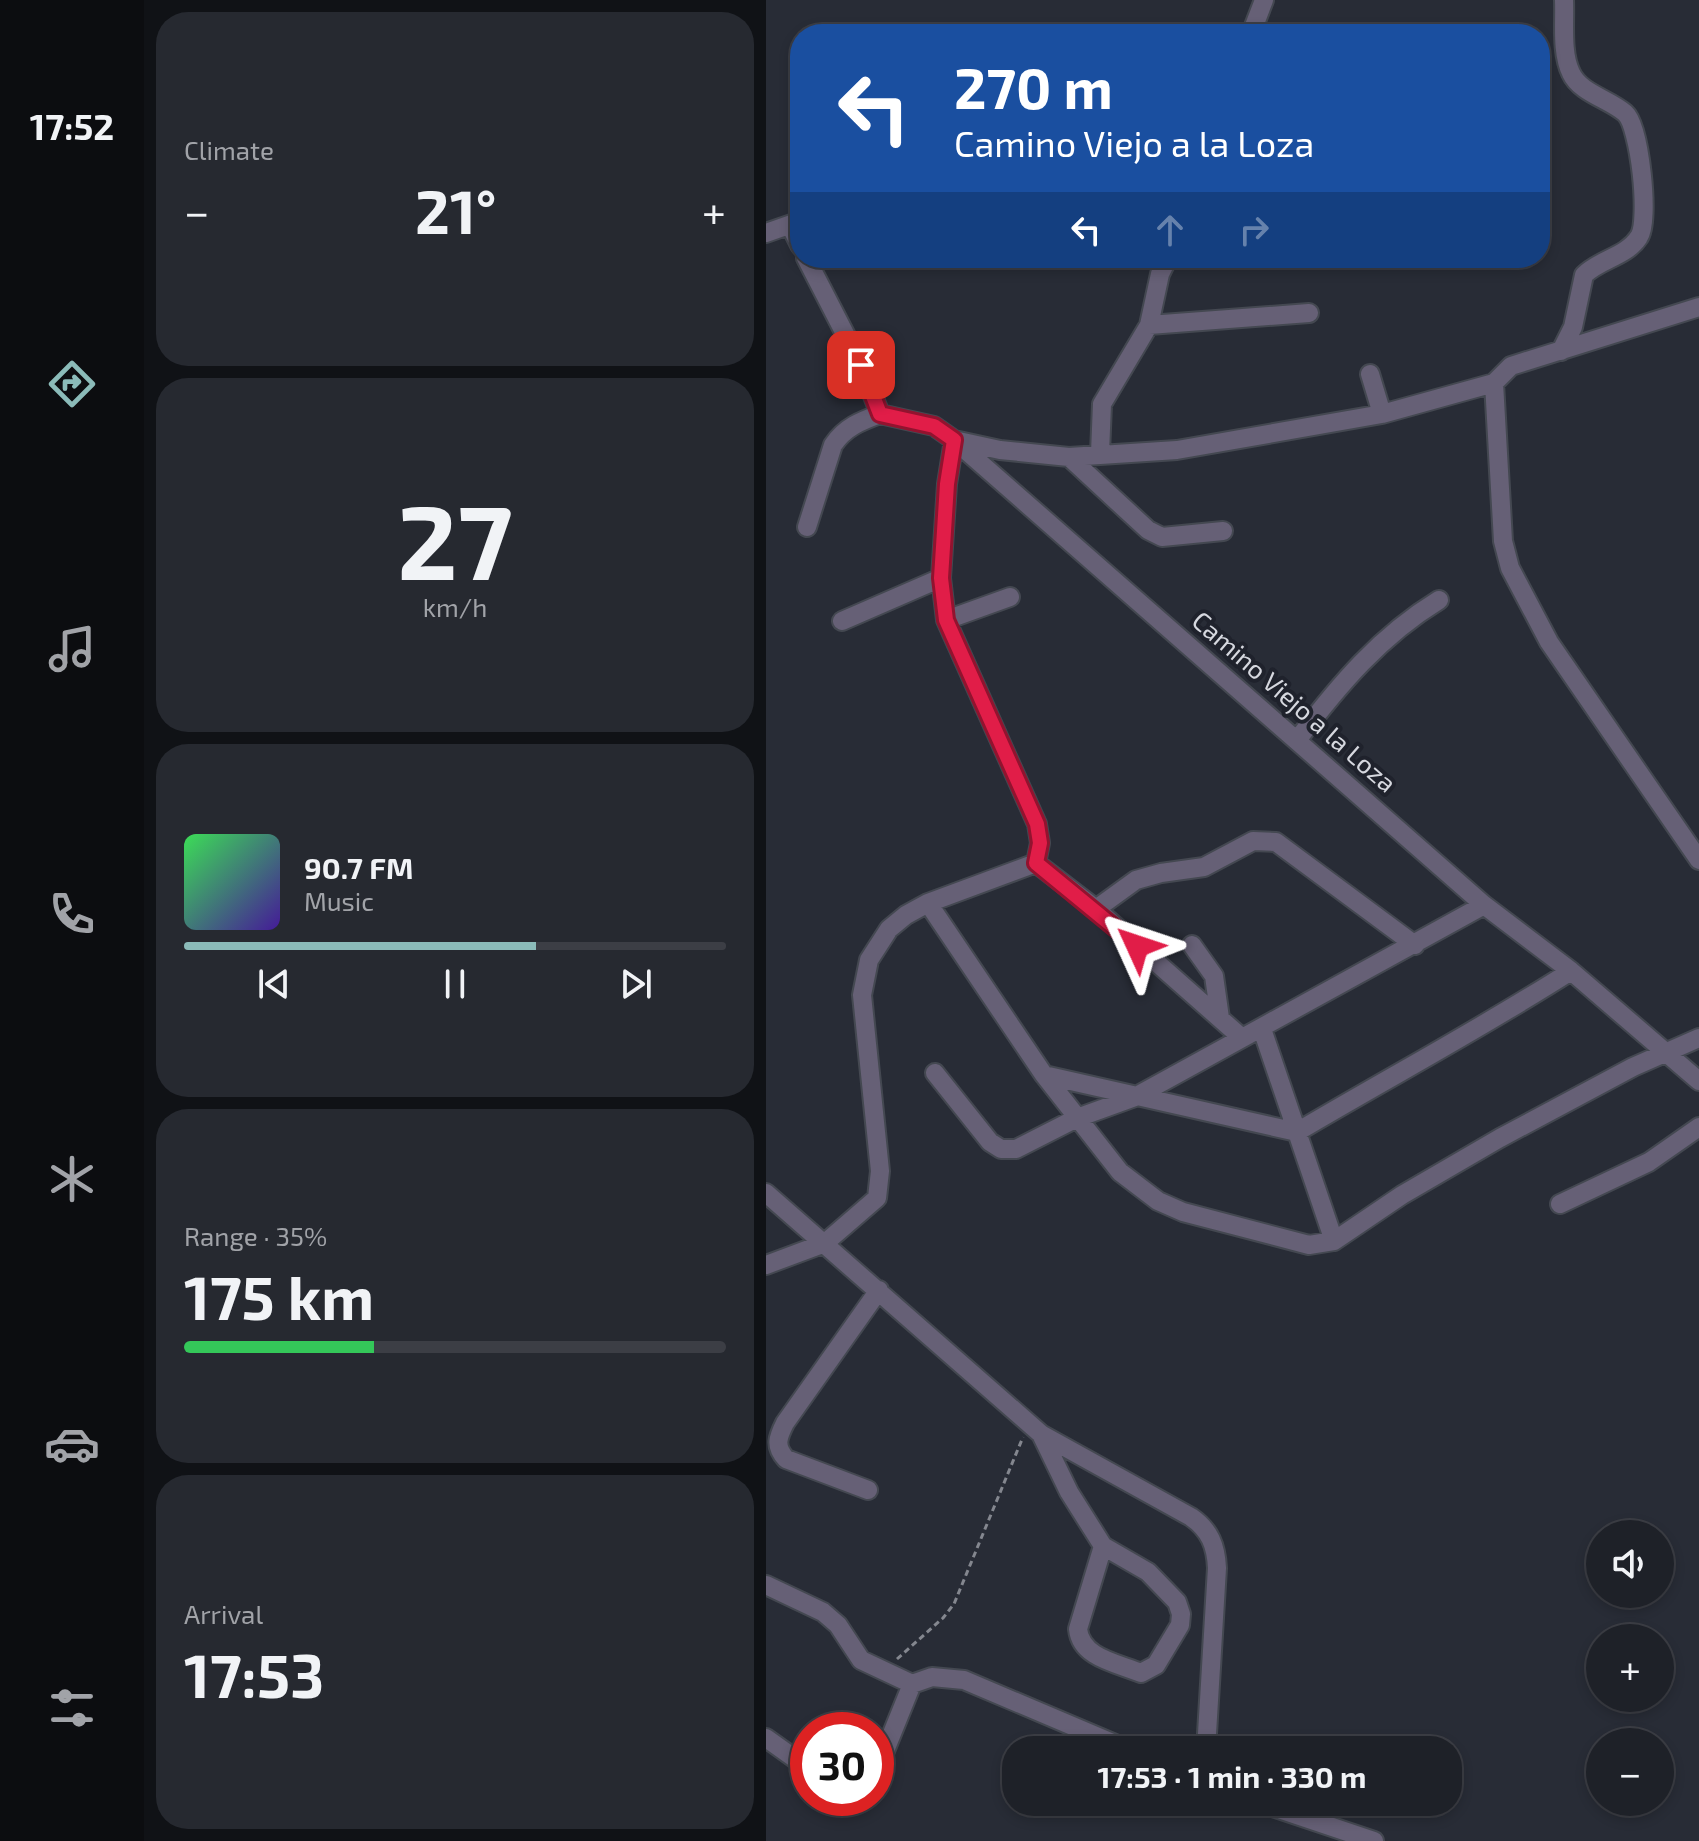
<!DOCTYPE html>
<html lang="en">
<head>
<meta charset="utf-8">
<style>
  :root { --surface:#1e2128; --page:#262930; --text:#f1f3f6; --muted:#a1a3a8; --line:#3c3e45; --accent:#8bbbb9 }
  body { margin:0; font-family:"Exo 2",sans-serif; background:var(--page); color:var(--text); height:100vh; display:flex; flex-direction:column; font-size:30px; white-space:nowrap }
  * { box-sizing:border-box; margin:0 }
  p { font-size:26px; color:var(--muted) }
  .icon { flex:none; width:44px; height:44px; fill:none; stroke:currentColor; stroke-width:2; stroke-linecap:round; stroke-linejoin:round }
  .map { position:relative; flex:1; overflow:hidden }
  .panel { display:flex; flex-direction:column; gap:12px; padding:12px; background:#101216; width:622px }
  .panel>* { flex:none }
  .hud { position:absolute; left:24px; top:24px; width:760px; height:244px; border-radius:32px; box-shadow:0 4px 12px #0003,0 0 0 2px var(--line); background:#1a4fa0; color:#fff; overflow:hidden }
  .buttons { position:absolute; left:820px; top:1520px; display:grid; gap:16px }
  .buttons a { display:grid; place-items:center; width:88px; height:88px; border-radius:50%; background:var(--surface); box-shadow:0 4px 12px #0003,0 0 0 2px var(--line); font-size:40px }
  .speed { position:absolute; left:24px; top:1712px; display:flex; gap:16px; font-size:40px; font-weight:700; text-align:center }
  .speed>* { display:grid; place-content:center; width:104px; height:104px; border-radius:50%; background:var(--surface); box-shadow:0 4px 12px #0003,0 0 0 2px var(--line); line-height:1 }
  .speed .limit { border:12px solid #d22; background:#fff; color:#111 }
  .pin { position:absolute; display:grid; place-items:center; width:68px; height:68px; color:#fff; margin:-34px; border-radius:16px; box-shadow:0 4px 12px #0006 }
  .me { position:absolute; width:88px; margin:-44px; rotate:312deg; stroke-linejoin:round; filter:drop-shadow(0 0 6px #0008) }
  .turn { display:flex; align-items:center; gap:28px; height:168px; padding:0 32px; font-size:36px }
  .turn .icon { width:104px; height:104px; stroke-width:2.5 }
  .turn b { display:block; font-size:56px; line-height:68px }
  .lanes { display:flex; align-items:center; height:76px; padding:0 32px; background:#0003; justify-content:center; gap:40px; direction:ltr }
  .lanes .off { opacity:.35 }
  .big { font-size:60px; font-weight:700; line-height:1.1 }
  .panel .card { flex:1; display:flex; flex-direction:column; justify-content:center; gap:12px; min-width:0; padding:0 28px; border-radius:32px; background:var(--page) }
  .panel .dial { align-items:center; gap:0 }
  .dial b { font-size:104px; line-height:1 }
  .song { display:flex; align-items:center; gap:24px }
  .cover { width:96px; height:96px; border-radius:12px; background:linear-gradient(135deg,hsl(130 70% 55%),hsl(260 70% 35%)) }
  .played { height:8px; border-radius:4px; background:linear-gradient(90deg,var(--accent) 65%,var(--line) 65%) }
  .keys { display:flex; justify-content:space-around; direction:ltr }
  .heat { display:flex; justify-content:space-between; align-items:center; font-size:44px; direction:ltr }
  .charge { height:12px; border-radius:6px; background:linear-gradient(90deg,#34c759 35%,var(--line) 0) }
  .trip { position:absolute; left:236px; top:1736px; width:460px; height:80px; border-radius:32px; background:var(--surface); box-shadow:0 4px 12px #0003,0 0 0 2px var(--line); font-weight:700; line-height:80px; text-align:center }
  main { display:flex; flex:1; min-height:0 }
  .menu { display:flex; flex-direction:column; width:144px; justify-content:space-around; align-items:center; background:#0c0d10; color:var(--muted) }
  .menu .icon { width:56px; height:56px }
  .menu .selected { color:var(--accent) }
  .menu b { font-size:36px; color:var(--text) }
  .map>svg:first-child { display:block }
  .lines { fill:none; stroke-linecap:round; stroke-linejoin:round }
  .minor-casing { stroke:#444851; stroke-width:22 }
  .path { stroke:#84878f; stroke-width:3; stroke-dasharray:6 4; stroke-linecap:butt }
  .minor { stroke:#666076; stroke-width:18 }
  .route-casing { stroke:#92132f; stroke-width:20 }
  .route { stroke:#e11d48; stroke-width:14 }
  .labels { text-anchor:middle; stroke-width:8; stroke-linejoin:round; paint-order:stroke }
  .street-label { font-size:26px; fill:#d6d8df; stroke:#1f222c }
</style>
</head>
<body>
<main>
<nav class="menu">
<b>17:52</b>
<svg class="icon selected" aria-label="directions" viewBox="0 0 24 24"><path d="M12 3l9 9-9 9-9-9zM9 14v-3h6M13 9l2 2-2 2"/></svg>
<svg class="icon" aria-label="music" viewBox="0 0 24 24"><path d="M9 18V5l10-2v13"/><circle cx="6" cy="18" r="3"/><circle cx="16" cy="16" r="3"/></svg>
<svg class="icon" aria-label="phone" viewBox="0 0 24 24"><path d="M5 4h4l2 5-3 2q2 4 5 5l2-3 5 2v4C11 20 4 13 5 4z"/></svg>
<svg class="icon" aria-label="climate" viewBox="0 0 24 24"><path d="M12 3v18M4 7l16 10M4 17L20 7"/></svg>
<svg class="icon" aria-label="car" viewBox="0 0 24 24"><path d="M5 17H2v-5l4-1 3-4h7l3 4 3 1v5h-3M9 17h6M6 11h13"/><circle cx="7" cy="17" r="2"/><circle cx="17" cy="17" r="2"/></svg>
<svg class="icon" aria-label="filters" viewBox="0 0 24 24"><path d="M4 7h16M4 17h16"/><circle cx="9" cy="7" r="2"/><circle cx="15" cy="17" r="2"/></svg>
</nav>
<section class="panel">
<div class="card"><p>Climate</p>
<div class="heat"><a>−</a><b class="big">21°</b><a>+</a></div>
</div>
<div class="card dial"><b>27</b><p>km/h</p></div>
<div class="card">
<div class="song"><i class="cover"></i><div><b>90.7 FM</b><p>Music</p></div></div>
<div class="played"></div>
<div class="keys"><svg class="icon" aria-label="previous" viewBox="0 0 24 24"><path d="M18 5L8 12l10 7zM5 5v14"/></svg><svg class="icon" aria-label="pause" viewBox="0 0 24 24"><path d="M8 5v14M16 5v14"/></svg><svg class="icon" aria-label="next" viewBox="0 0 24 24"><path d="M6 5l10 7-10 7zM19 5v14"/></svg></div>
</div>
<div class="card"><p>Range · 35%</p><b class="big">175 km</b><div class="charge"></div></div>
<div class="card"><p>Arrival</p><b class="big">17:53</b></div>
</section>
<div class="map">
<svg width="933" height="1841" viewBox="0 0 933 1841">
  <rect width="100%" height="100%" fill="#282c36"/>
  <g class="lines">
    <defs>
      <path id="minor" d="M485,34L498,0
        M24,225L34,245
        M0,233L34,221
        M40,258L95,365L114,414
        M383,325L543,313
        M795,351L807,327L818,275C834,259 860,257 873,237C884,221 874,126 859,113C843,99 814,93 805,73C795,53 799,22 798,0
        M604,374L616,414
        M728,383L737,541L744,568L783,642L933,860
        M114,414L168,426L188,440L718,905L805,971L933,1081
        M334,453L336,404L383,325L394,274L402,258
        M303,457L382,530L396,537L457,531
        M41,527L67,445C79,427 95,421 114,414
        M180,620L244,597
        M76,621L175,578
        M532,739C573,685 614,636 673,600
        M162,903L278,1075L354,1172L392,1201L417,1212L543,1245L568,1241L636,1195L734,1138L867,1067L933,1038
        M330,909L370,880L395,873L438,867L487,841L510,842L649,945
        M426,945L448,976L454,1018
        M496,1029L568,1241
        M476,1038L330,909L270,863L274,843L271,824L180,620L175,578L181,484L188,440L234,450L303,457L411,450L616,414L728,383L745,366L933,307
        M169,1073L224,1142L235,1149H250L311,1118L369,1097L718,905
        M278,1075L531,1132C622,1078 716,1028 805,971
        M0,1193L275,1434L425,1517C444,1530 450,1546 451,1568L440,1750
        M794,1204L883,1162L933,1127
        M0,1265L59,1243L111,1198L114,1171L96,995L103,960L123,929L140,915L162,903L270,863
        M275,1434L303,1492L337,1546L382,1572L411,1602L415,1614L414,1625L390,1665L375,1673C351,1663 315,1658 312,1629L337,1546
        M102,1490L20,1459C8,1446 12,1437 19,1423L113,1290
        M0,1585L57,1612L72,1625L95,1660L146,1684
        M0,1738L42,1768
        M110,1773L146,1684L166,1677L198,1680L363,1750
        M492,1802L608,1841"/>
    </defs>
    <use href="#minor" class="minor-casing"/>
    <path class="path" d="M131,1659L177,1618L188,1604L257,1437"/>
    <use href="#minor" class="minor"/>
  </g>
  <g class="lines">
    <defs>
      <path id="route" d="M95,365L114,414L168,426L188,440L181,484L175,578L180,620L271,824L274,843L270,863L371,946"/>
    </defs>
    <use href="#route" class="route-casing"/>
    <use href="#route" class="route"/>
  </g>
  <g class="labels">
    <g class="street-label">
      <text transform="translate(528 702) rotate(41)" y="9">Camino Viejo a la Loza</text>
    </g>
  </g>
</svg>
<div class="buttons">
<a><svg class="icon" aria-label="sound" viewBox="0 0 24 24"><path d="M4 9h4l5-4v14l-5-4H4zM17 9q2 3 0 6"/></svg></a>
<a>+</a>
<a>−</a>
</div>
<div class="speed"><div class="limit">30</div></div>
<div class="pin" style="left:95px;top:365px;background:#d93025"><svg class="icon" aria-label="arrive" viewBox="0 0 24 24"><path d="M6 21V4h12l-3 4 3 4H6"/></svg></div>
<svg class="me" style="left:371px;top:946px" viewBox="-20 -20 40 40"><path d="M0-17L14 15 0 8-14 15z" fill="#e11d48" stroke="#fff" stroke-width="4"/></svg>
<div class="trip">17:53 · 1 min · 330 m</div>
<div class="hud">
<div class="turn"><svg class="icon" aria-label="left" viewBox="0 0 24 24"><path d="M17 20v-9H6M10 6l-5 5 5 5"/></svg><div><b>270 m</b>Camino Viejo a la Loza</div></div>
<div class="lanes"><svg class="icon" aria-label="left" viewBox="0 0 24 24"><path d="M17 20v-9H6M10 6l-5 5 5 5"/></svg><svg class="icon off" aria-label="ahead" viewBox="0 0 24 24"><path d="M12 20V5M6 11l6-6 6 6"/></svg><svg class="icon off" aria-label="right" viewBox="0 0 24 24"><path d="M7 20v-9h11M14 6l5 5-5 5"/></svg></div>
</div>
</div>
</main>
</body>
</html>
